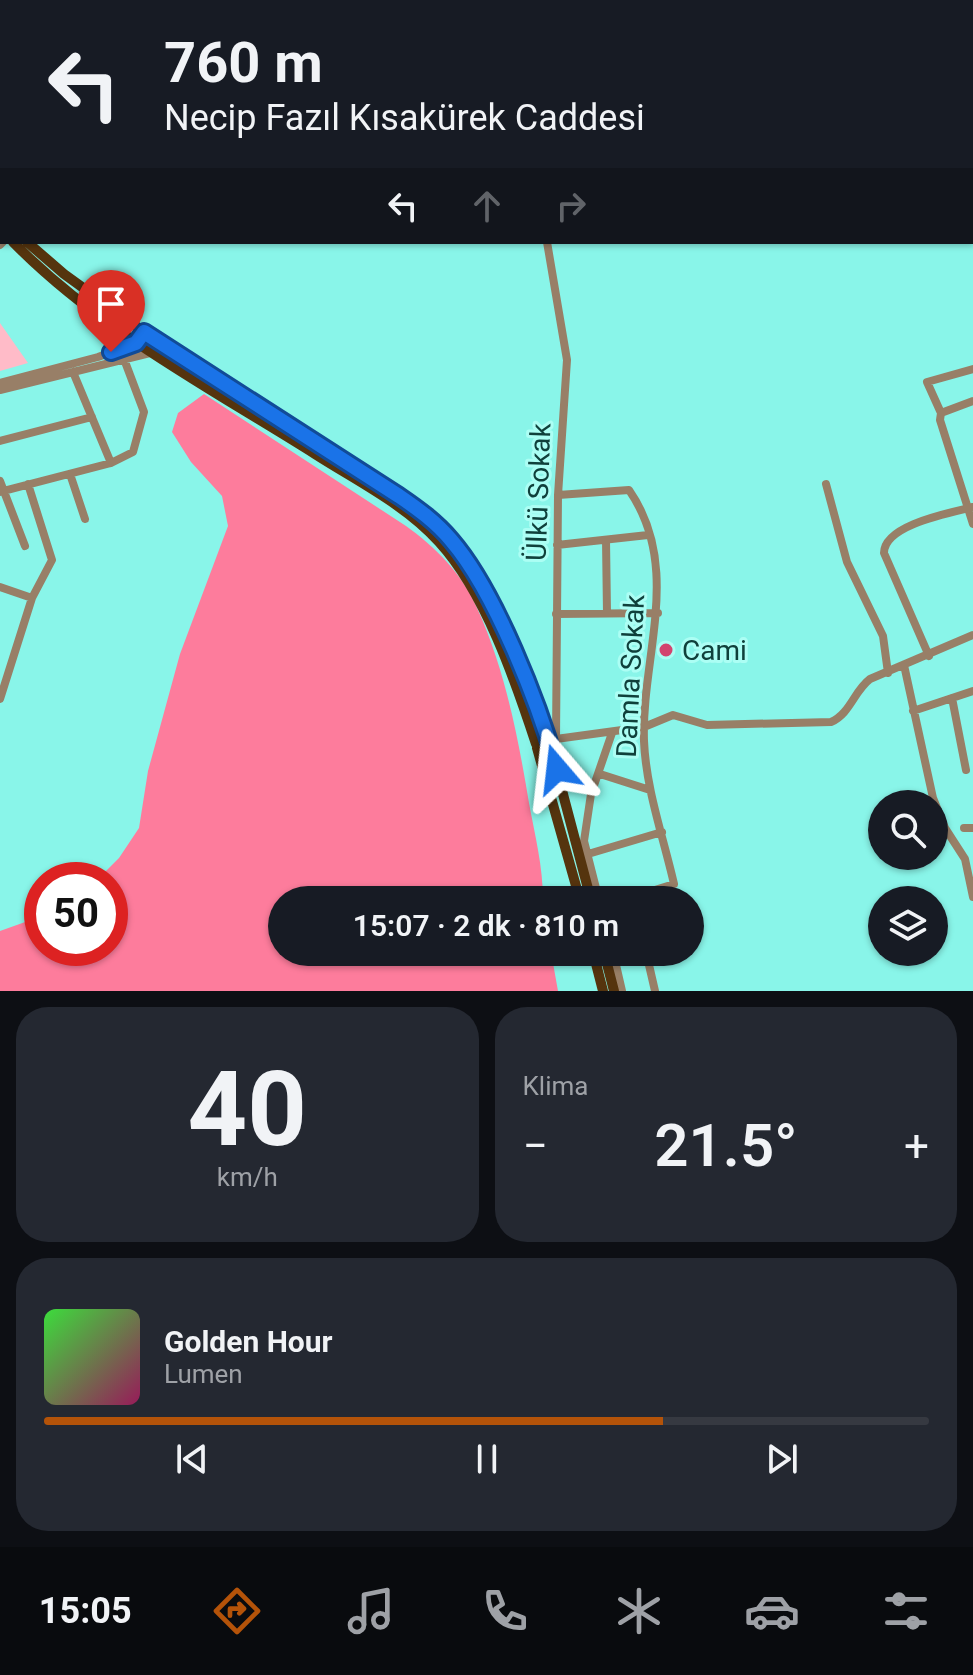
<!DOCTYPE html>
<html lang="tr">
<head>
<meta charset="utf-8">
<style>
  :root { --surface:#171b24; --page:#242831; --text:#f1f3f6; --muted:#9ea1a6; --line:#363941; --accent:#b45309 }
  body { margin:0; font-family:Roboto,sans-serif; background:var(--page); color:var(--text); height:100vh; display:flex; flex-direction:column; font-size:30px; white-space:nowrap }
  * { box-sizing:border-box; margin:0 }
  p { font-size:26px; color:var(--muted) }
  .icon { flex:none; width:44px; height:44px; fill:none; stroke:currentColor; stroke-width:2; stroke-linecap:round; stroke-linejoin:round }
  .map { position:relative; height:991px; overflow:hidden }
  .panel { display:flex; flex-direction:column; gap:16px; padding:16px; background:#0d0f14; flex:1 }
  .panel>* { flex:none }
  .hud { position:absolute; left:0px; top:0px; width:974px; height:244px; box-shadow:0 2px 6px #0004; background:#171b24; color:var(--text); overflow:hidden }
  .fabs { position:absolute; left:868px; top:790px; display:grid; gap:16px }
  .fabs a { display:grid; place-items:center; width:80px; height:80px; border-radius:50%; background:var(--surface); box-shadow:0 2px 6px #0004; font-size:40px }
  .speed { position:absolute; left:24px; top:862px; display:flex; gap:16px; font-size:40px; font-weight:700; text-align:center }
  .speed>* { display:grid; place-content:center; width:104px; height:104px; border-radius:50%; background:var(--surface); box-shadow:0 2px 6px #0004; line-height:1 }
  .speed .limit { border:12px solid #d22; background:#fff; color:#111 }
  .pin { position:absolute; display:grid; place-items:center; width:68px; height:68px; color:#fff; margin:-82px -34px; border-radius:50% 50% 50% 0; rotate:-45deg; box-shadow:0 0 8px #0007 }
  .pin .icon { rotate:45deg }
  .me { position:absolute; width:88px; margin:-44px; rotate:343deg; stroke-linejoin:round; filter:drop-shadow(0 0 6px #0008) }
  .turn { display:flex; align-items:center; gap:28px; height:168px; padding:0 32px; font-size:36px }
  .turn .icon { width:104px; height:104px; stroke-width:2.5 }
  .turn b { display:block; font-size:56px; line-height:68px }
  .lanes { display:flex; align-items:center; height:76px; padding:0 32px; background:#0003; justify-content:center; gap:40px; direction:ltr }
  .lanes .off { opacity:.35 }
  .big { font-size:60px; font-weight:600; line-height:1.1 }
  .panel .widget { flex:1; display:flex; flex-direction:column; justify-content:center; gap:12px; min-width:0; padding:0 28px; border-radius:32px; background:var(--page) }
  .panel .dial { align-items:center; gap:0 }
  .dial b { font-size:104px; line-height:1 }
  .song { display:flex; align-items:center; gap:24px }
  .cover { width:96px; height:96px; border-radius:12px; background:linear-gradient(135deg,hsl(120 70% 55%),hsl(330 70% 35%)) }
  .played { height:8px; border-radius:4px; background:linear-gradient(90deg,var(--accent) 70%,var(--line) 70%) }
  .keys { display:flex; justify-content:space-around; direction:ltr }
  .heat { display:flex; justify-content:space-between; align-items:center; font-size:44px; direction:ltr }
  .panel .tiles { flex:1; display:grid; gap:16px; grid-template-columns:1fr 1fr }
  .widget:last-child { grid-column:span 2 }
  .trip { position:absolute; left:268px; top:886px; width:436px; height:80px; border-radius:40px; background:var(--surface); box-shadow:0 2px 6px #0004; font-weight:600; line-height:80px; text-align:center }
  .tabs { display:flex; height:128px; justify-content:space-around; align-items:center; background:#090b0e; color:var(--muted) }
  .tabs .icon { width:56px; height:56px }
  .tabs .current { color:var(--accent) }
  .tabs b { font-size:36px; color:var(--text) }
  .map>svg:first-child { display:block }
  .green { fill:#ffbbc8 }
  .forest { fill:#fd7c9c }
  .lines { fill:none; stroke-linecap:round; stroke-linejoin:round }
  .minor { stroke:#987f67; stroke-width:8 }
  .major { stroke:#55340e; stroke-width:10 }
  .route-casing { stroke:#114b97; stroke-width:20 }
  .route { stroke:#1a73e8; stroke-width:14 }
  .poi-dot { fill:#d2446f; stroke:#acfef4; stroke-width:3 }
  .labels { text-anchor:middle; stroke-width:6; stroke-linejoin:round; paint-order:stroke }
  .street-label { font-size:28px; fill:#0f403b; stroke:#acfef4 }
  .poi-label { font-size:28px; fill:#0f403b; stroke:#acfef4; text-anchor:start }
</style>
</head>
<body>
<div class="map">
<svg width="973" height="991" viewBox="0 0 973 991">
  <rect width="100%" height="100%" fill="#89f5e9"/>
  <path class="green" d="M0,323L28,363L0,371Z"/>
  <path class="forest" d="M204,394L406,526C435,547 462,573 477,608C505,669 518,737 529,803C535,836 543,866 543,900H282V952H551L558,991H0V931L42,916V948H110V880H97L119,858L139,828L148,771L180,654L228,526L222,496L191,462L172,432L178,413Z"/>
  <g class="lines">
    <path class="minor" d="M547,242L567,360L558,495L556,739L550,741
      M0,245L3,242
      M973,369L927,382L941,413L940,420L973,524
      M73,372L111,463
      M0,383L98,357L136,343
      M0,390L150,353
      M941,413L973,401
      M0,441L92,417
      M70,474L85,519
      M0,481L25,546
      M826,484L847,562L883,636L888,673
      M0,492L111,463L133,452L144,412L124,359
      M558,495L629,490C683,568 641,657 644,741C646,789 663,836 674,884L623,900
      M606,540L607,613
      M557,545L648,535
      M0,587L32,598
      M556,614L658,613
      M929,656L884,553C884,525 949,513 973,507
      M904,665L933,798L945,828L965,859L973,897
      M952,698L966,770
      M0,699L32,598L52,560L28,484
      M913,711L973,691
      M556,739L644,727L673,715L707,725L831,722C850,714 854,691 870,679L973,635
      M600,774L650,790
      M964,828H973
      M588,854L662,832
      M599,900L584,841L591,794L612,733
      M613,952L622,991
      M646,952L655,991"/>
    <path class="major" d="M0,212L2,214
      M0,229L2,231
      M13,242C99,330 212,389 315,454C357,481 406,505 439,542C485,592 515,680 536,744
      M27,242L64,274L158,342L399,496L443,530L470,565L498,620L547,738
      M110,323L111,352
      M550,745L591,900
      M537,748L580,900
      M593,952L603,991
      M604,952L614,991"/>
  </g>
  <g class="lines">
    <defs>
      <path id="route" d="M111,352L136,343L144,332L399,496C418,509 436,522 451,540C495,591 539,704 557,769"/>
    </defs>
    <use href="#route" class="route-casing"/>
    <use href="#route" class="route"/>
  </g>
  <circle class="poi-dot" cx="666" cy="650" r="8"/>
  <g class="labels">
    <g class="street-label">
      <text transform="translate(538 492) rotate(-88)" y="10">Ülkü Sokak</text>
      <text transform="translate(630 676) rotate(-87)" y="10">Damla Sokak</text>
    </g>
    <g class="poi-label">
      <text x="682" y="660">Cami</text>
    </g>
  </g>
</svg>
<div class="fabs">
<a><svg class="icon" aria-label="search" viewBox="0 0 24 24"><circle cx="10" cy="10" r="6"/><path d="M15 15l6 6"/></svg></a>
<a><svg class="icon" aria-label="layers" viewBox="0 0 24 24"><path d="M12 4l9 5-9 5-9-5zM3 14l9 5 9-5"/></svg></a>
</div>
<div class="speed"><div class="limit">50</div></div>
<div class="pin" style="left:111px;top:352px;background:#d93025"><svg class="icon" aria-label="arrive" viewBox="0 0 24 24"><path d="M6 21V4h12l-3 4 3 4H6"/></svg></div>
<svg class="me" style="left:557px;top:769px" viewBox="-20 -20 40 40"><path d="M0-17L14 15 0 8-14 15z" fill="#1a73e8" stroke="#fff" stroke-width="4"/></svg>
<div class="trip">15:07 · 2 dk · 810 m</div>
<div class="hud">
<div class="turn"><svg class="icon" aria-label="left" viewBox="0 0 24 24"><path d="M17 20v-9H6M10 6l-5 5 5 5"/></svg><div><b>760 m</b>Necip Fazıl Kısakürek Caddesi</div></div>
<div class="lanes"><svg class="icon" aria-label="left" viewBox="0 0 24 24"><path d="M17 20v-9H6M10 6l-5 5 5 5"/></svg><svg class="icon off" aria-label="ahead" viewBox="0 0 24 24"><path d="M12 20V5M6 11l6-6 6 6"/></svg><svg class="icon off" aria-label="right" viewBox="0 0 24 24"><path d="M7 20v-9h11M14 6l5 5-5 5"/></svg></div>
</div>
</div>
<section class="panel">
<div class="tiles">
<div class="widget dial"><b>40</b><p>km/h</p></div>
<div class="widget"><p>Klima</p>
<div class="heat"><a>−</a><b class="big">21.5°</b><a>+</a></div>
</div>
<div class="widget">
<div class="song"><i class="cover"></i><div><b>Golden Hour</b><p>Lumen</p></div></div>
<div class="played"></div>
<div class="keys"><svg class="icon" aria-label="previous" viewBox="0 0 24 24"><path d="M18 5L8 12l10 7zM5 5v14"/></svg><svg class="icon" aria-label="pause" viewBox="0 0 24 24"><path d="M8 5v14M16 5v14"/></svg><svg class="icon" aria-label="next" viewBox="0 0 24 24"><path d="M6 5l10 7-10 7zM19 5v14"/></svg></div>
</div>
</div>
</section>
<nav class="tabs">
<b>15:05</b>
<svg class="icon current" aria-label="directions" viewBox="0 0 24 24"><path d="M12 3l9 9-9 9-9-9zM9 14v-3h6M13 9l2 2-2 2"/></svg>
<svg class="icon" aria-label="music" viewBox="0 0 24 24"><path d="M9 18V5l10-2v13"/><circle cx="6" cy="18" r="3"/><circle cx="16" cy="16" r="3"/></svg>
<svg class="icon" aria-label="phone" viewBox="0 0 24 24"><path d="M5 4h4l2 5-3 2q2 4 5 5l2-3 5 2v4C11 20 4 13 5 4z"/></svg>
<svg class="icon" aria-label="climate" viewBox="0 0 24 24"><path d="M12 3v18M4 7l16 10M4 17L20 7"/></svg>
<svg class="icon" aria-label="car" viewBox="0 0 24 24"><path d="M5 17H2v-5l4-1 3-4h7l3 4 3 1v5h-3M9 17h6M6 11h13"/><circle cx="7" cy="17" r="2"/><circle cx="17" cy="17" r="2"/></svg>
<svg class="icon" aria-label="filters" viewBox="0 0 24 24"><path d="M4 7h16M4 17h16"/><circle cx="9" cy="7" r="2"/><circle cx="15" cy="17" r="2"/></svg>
</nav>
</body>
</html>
